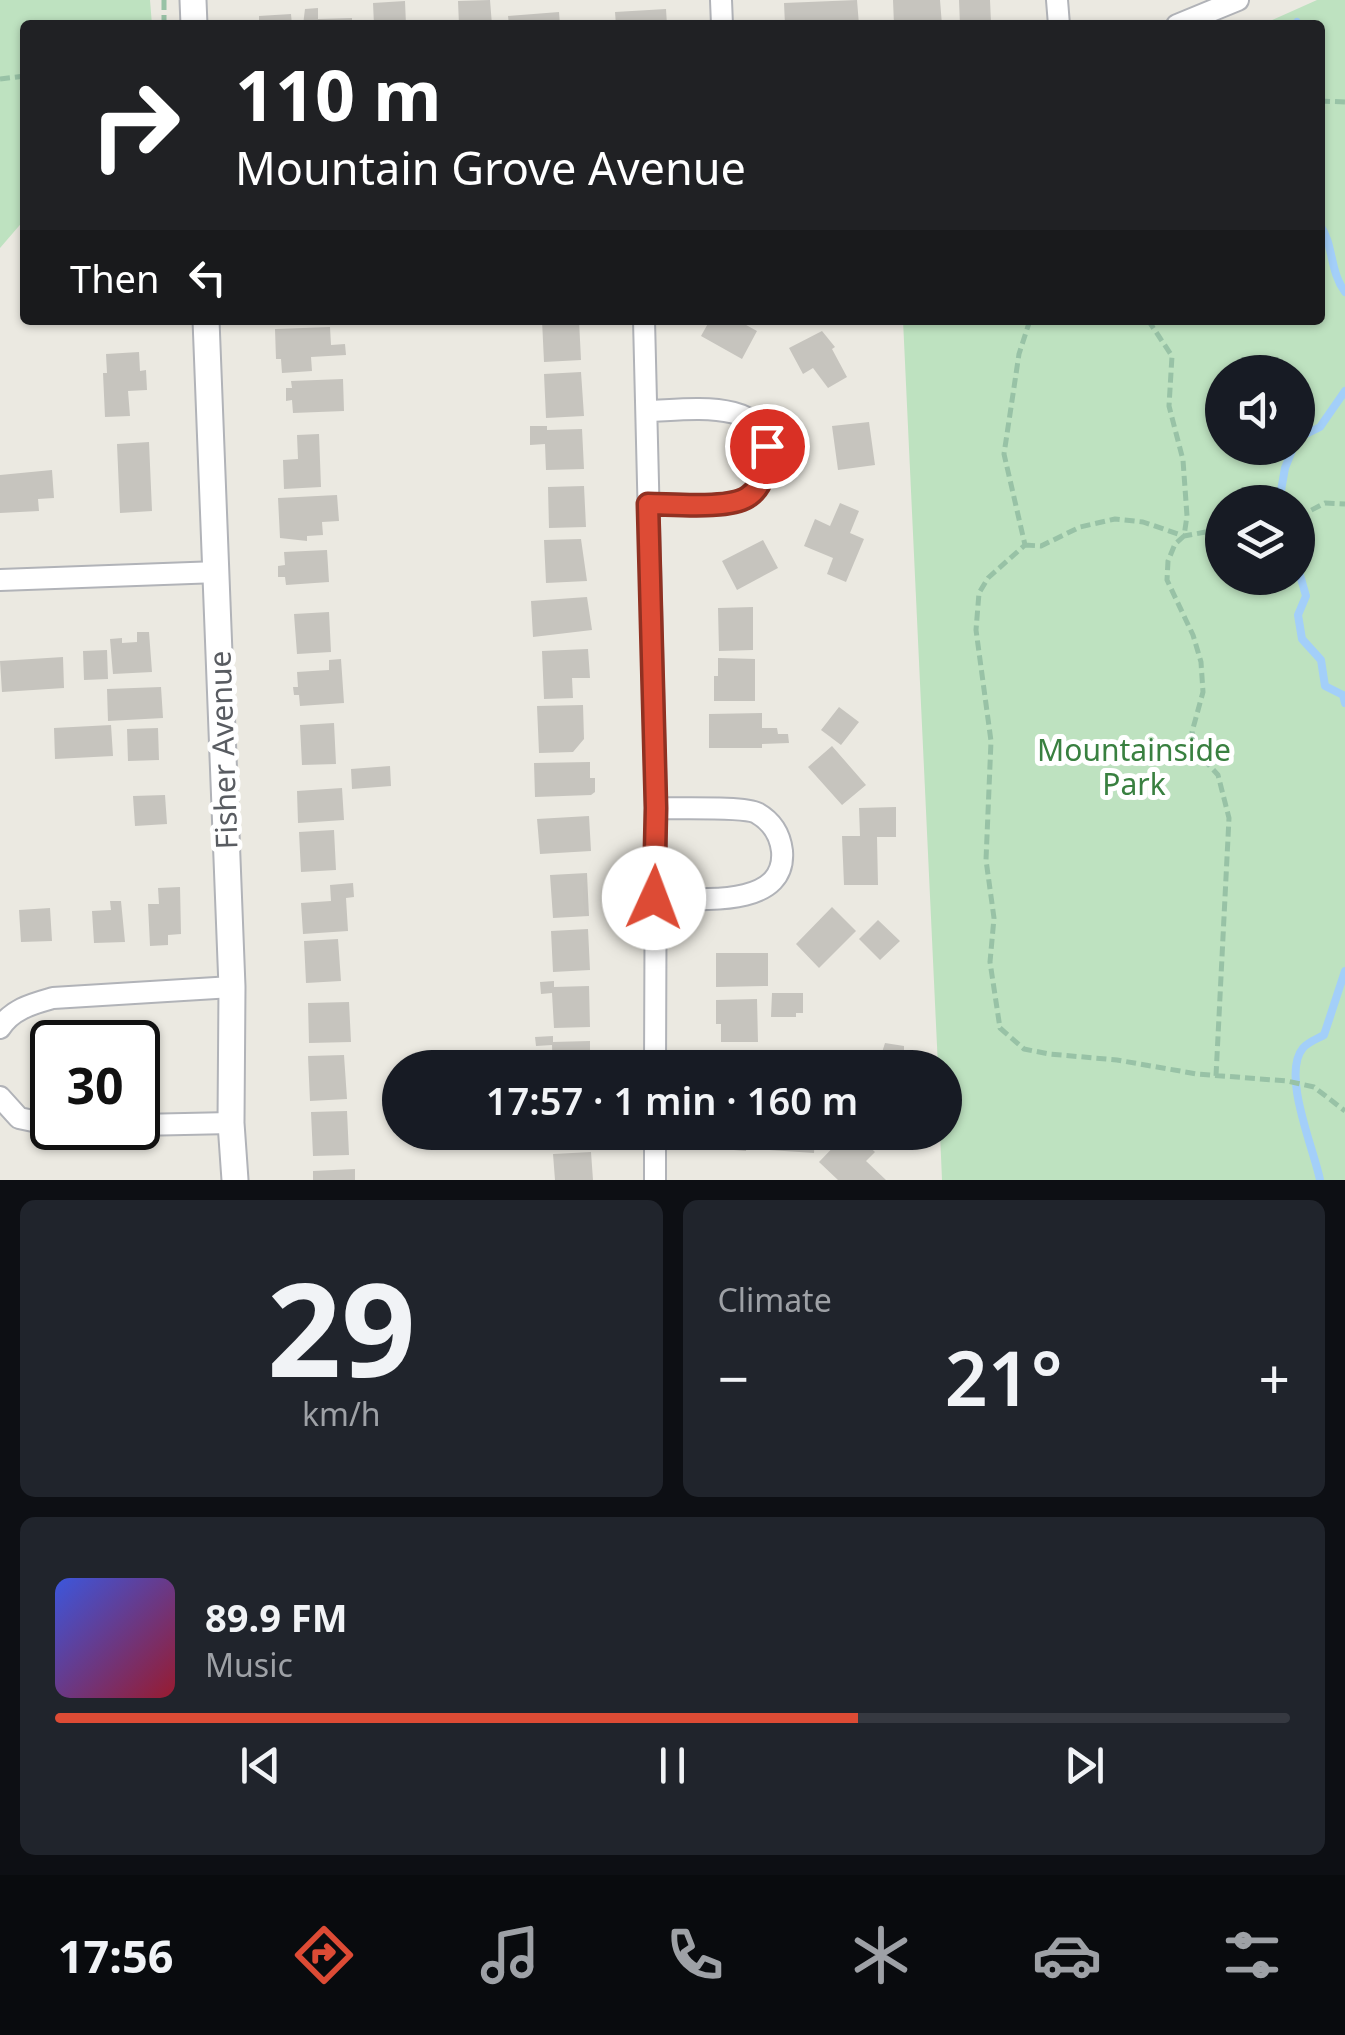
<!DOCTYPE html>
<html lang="en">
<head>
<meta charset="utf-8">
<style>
  :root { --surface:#171b24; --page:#20242c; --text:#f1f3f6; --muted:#9ea1a6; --line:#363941; --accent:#dd4b35 }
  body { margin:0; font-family:"Noto Sans",sans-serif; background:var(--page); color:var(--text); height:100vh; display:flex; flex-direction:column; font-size:38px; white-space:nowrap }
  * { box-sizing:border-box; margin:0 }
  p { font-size:32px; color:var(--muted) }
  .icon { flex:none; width:55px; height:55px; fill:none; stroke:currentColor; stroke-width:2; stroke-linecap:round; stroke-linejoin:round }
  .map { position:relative; height:1180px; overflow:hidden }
  .drawer { display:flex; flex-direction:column; gap:20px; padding:20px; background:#0d0f14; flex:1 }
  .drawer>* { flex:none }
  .hud { position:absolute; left:20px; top:20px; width:1305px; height:305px; border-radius:10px; box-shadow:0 2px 8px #0004; background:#202124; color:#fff; overflow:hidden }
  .controls { position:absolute; left:1205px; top:355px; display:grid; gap:20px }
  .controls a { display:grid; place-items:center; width:110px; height:110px; border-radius:50%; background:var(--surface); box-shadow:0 2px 8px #0004; font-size:50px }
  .speed { position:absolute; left:30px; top:1020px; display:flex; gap:20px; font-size:50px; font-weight:700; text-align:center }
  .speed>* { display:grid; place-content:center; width:130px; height:130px; border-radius:50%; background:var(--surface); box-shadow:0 2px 8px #0004; line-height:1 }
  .speed .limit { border:5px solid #111; border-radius:15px; background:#fff; color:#111 }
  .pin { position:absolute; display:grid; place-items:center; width:85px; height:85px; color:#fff; margin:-42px; border:5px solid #fff; border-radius:50%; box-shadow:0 2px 10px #0007 }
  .me { position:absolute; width:110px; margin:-55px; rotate:2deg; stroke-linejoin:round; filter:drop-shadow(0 0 8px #0008) }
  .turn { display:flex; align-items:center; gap:35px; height:210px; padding:0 50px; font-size:45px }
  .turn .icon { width:130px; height:130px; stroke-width:2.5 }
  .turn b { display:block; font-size:70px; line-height:85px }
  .then { display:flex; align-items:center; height:95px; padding:0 50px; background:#0003; gap:20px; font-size:38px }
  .big { font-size:75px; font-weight:600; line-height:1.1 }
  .drawer .tile { flex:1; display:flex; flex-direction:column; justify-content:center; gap:15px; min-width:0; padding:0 35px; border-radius:15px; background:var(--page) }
  .drawer .dial { align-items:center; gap:0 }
  .dial b { font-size:130px; line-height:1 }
  .song { display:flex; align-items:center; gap:30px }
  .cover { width:120px; height:120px; border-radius:15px; background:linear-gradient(135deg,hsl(230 70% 55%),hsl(350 70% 35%)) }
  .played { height:10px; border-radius:5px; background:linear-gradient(90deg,var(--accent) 65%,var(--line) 65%) }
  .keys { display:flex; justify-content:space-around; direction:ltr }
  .heat { display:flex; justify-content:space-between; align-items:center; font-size:55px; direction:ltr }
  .drawer .tiles { flex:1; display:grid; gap:20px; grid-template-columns:1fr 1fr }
  .tile:last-child { grid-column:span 2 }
  .trip { position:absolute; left:382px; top:1050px; width:580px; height:100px; border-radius:50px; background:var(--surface); box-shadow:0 2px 8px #0004; font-weight:600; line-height:100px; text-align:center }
  .dock { display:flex; height:160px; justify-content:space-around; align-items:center; background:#090b0e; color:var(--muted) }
  .dock .icon { width:70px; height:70px }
  .dock .on { color:var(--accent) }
  .dock b { font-size:45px; color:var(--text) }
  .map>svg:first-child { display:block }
  .green { fill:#bee2c0; fill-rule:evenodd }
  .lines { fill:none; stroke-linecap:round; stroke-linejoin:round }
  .stream { stroke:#a3cff9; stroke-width:8 }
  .building { fill:#c6c4be }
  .minor-casing { stroke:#b1b3b8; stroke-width:24 }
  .tertiary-casing { stroke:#b1b3b8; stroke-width:29 }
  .path { stroke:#98c2a6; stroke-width:5; stroke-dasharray:10 5; stroke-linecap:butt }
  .minor { stroke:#fff; stroke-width:20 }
  .tertiary { stroke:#fff; stroke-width:25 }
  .route-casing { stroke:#903122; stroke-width:25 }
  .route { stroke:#dd4b35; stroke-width:18 }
  .labels { text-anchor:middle; stroke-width:10; stroke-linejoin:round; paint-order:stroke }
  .street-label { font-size:30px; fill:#595c61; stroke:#fff }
  .park-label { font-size:30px; fill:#398040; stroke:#fff }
</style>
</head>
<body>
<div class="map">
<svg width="1345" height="1180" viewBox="0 0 1345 1180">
  <rect width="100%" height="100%" fill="#ebe9e1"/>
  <path class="green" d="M0,0H150L152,25H25V219L0,248Z
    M1317,0H1345V1180H942L940,1133L945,1132V1068L938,1067L903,320H1320V25H1261ZM1222,372H1298V448H1222ZM1222,502H1298V578H1222Z"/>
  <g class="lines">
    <path class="stream" d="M1294,25L1297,22
      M1320,225C1334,245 1329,270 1345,292
      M1298,438L1320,427L1345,391
      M1279,502L1285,468L1293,448
      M1298,568L1306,596L1298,615L1302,639L1321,660L1325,686L1343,695L1345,703
      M1320,1180C1314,1149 1281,1074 1303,1048C1308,1042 1317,1039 1324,1035L1345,971"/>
  </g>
  <path class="building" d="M490,0L492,25H459L458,1Z
    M857,0L859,25H785L784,3Z
    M893,0H940L942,25H894Z
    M959,0H990L991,23L960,25Z
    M405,1L406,25H374L373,3Z
    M318,8V19L352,18V25H303L305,9Z
    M666,9L667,25H616L615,12Z
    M559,12L560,25H509L508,16Z
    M291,14L292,25H259V16Z
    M542,320H579L581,360L544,362Z
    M710,320H737L757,331L742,359L701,336Z
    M330,327L331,345L345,344L346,355L311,357L312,371L282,373L281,359H276L275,329Z
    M822,331L835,347L832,349L847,377L828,388L813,368L803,374L789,348Z
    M139,352L140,371L146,370L147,390L128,391L130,416L105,417L103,373H107L106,354Z
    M581,372L584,416L546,418L544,374Z
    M343,379L344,411L293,413L292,400L286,401V388H292L291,381Z
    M869,422L875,465L838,470L832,426Z
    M530,426H547V430L582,429L584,469L546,470L545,444L530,445Z
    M319,434L321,487L284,489L283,460L298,459L297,435Z
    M149,442L152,511L120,513L117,444Z
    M52,470L54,498L38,499L39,511L0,513V475Z
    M584,486L586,527L549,528L548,487Z
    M337,495L339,521L322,522L323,535L307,536V541L280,538L278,498Z
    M840,503L859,511L850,533L864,539L846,582L827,574L833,558L804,546L815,519L830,526Z
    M581,539L587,581L546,583L544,540Z
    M763,540L778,568L737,590L722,561Z
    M327,550L329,582L286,585L285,577H278V566L285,565L284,552Z
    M587,597L592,630L533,637L531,601Z
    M753,607V650L719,651L718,608Z
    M329,612L331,652L297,654L294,614Z
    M137,632H149L152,672L113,674L110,639L122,638V643L137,642Z
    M588,649L590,678H572L573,698L544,699L542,651Z
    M107,650L108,679L84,680L83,651Z
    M63,657L64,688L2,692L0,661Z
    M718,658L755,659V701H714V676H718Z
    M341,659L344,703L300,706L299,695H294L293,687H298L297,672L329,670V660Z
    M161,687L163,718L108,721L107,689Z
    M583,705L584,739L573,752L539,753L537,706Z
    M839,707L859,722L841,745L821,730Z
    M762,713V728H777L778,734H788L789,743L762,744V748H709V714Z
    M334,723L336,764L302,765L300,725Z
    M111,725L113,756L55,759L54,728Z
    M158,728L159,760L128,761L127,729Z
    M832,746L866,785L842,805L808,767Z
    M590,762V778H595V792L591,795L535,797L534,763Z
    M390,766L391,786L352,789L351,769Z
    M342,788L344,820L298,823L297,791Z
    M165,795L167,824L135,826L133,796Z
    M896,807V837H877L878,885H844L842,836H860L859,808Z
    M589,816L591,851L540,854L537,819Z
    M334,830L336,870L301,872L299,832Z
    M587,873L589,916L553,918L550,875Z
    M353,883L354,897L346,898L348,931L303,934L301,903L331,901L330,885Z
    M180,887L181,934L168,935V945L150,946L148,904H159L158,888Z
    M110,901H121L125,942L94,943L92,911L111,910Z
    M832,907L856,931L819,968L796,944Z
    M50,908L52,941L21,942L19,910Z
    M878,920L900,941L880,960L859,939Z
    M588,929L590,970L553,972L551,931Z
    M338,939L341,981L306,983L304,941Z
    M716,953H768V986L716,987Z
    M554,981V987L589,986L590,1027L554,1028L552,993L541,994L540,982Z
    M772,993H803V1013H796V1017H771Z
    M757,999L758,1042H721V1024H716V1000Z
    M349,1002L351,1042L309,1043L308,1003Z
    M553,1036V1042L590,1041V1068H553L552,1045L536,1046L535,1037Z
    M885,1043L904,1046V1068H877Z
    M344,1055L347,1099L310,1101L308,1056Z
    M347,1111L349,1155L313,1156L311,1112Z
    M555,1132H591V1139L555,1141Z
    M710,1132H747L746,1151L709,1148Z
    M755,1132H815L814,1153L754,1149Z
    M842,1138L854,1150L863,1141L875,1152L866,1161L886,1180H838L819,1162Z
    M591,1152L593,1180H555L553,1154Z
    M355,1169V1180H313V1171Z"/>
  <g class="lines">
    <defs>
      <path id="minor" d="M721,0L722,25
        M1057,0L1059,25
        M1177,25L1238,0
        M644,320L656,808L655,1068
        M648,504C672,504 727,510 747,497C760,489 765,471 766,457C772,396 686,410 649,411
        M0,580L218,572
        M654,898C692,898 787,911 782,851C780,834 771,821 757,813C744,806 676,809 656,808
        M0,1028C12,1009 32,1004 53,998L232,987
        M0,1097L19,1118L52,1125
        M138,1125L231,1123
        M655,1132V1180"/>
      <path id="tertiary" d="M193,0L194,25
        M206,320L232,987L231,1123L235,1180"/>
    </defs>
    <use href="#minor" class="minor-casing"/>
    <use href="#tertiary" class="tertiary-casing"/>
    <path class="path" d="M164,0V25
      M0,79L25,76
      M1320,101L1345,102
      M1030,320L1019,354L1004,454L1025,545L988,578L979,593L976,630L991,741L986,860L994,918L990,962L1000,1028L1024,1049L1049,1054L1117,1060L1197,1074L1287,1081L1314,1087L1345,1111
      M1148,320L1172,356L1169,406L1183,460L1187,516L1184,536L1175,544L1168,561L1167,580L1193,635L1201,662L1203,692L1192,732L1198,753L1218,775L1229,818L1216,1076
      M1298,517L1325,503L1345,504
      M1025,545L1041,546L1080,527L1115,519L1143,522L1184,536L1222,529"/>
    <use href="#minor" class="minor"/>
    <use href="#tertiary" class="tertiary"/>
  </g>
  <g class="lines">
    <defs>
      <path id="route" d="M654,898L656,808L648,504C671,504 731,510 749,496C765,485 766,463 767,446"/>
    </defs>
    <use href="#route" class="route-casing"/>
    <use href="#route" class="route"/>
  </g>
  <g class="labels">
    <g class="street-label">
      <text transform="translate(224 750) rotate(-92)" y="10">Fisher Avenue</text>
    </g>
    <g class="park-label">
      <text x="1134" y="761">Mountainside<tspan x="1134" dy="34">Park</tspan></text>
    </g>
  </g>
</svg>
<div class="controls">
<a><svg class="icon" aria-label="sound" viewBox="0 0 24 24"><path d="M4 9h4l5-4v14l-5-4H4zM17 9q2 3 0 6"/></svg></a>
<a><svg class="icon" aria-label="layers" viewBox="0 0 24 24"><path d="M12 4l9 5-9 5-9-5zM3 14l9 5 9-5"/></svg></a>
</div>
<div class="speed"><div class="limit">30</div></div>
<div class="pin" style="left:767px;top:446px;background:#d93025"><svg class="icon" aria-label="arrive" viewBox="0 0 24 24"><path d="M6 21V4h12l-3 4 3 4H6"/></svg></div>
<svg class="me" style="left:654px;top:898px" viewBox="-20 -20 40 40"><circle r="19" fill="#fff"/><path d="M0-13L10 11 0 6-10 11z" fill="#dd4b35"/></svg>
<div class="trip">17:57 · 1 min · 160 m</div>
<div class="hud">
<div class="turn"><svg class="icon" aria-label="right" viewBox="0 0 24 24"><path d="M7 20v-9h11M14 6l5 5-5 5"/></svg><div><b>110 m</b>Mountain Grove Avenue</div></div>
<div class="then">Then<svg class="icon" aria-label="left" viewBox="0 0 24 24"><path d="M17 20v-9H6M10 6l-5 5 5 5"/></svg></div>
</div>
</div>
<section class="drawer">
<div class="tiles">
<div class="tile dial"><b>29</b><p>km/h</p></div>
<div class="tile"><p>Climate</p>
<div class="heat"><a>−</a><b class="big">21°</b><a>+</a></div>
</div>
<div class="tile">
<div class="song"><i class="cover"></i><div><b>89.9 FM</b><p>Music</p></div></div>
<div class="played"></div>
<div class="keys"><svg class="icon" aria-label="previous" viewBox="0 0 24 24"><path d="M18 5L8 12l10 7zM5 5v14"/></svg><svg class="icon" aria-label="pause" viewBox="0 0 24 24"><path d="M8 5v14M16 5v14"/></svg><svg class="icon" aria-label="next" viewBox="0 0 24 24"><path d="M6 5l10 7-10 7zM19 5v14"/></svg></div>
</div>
</div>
</section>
<nav class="dock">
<b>17:56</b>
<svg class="icon on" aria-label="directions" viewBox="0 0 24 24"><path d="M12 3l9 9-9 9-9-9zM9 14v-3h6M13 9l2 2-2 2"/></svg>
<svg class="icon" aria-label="music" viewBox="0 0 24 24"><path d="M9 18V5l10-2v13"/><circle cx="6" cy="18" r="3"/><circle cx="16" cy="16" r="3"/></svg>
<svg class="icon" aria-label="phone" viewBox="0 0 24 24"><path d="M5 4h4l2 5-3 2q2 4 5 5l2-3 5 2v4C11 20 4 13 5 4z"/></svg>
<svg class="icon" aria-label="climate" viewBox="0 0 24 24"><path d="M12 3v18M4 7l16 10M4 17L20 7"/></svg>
<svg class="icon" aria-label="car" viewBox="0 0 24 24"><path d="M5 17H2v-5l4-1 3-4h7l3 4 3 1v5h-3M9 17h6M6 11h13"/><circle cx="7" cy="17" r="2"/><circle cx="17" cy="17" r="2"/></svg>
<svg class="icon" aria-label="filters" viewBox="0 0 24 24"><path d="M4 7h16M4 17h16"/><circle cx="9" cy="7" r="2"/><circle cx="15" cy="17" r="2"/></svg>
</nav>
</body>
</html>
